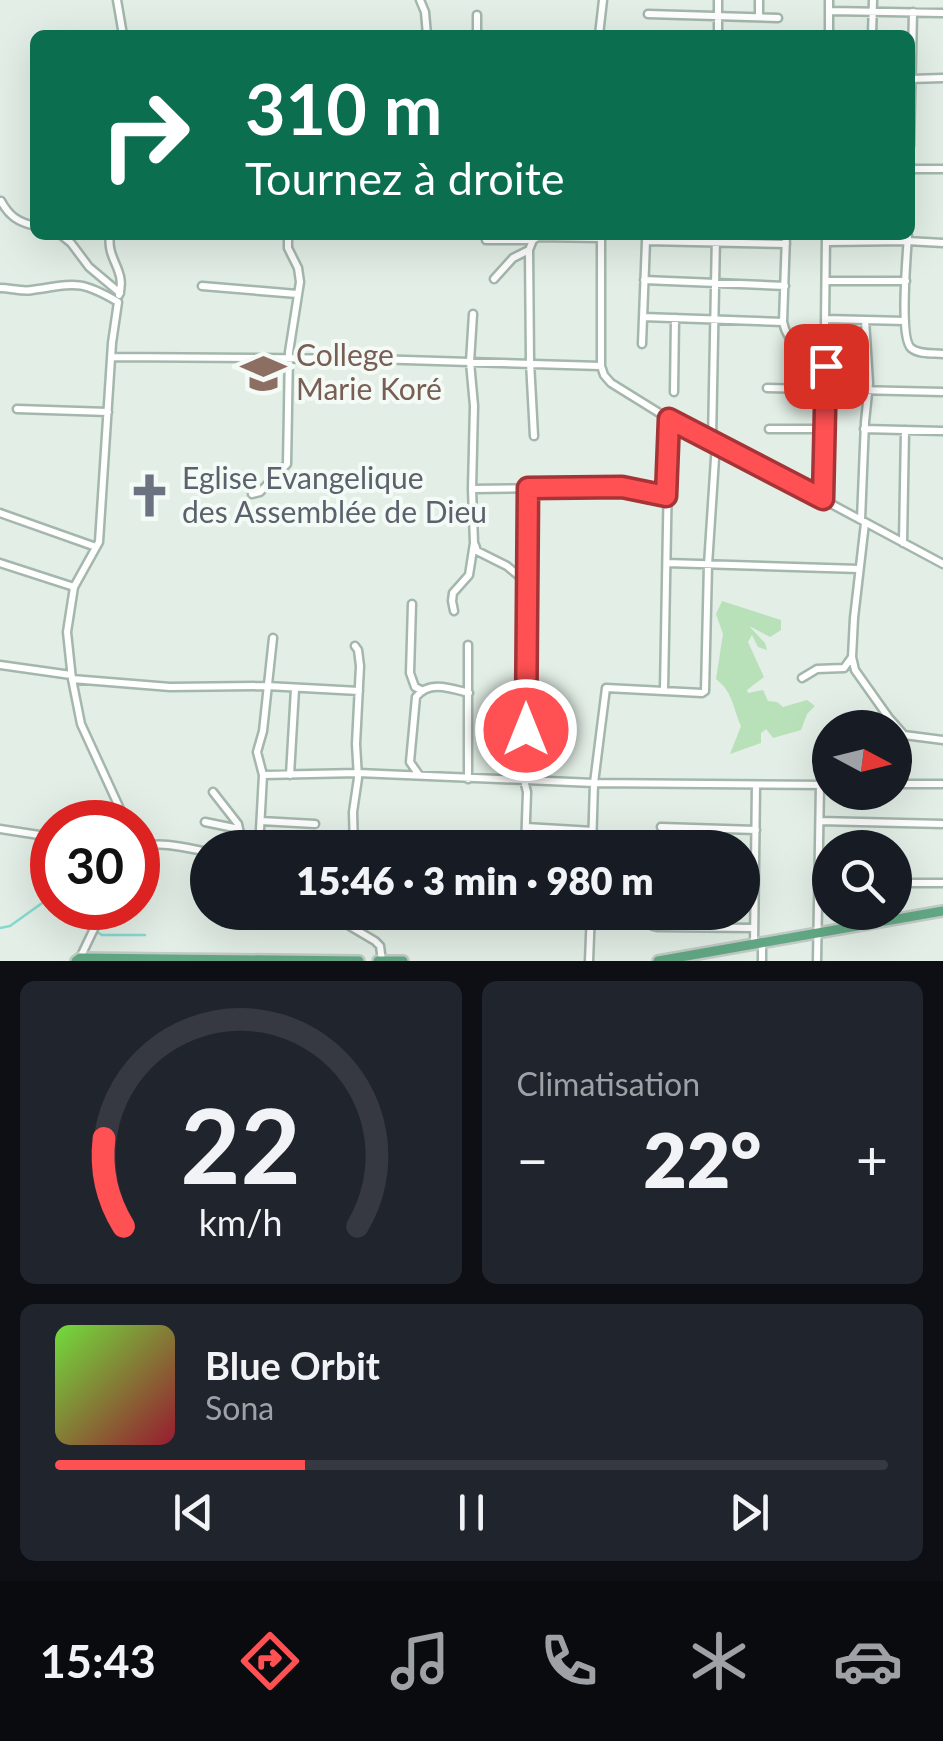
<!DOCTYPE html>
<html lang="fr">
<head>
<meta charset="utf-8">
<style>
  :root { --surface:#171b24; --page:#20242c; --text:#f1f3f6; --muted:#9ea1a6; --line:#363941; --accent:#ff5053 }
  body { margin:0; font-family:Lato,sans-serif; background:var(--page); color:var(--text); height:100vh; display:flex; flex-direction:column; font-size:38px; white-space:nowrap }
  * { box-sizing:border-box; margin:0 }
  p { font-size:32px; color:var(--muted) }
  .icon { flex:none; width:55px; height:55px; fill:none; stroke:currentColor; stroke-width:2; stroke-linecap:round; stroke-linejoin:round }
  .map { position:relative; height:961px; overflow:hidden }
  .side { display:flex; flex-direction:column; gap:20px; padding:20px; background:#0d0f14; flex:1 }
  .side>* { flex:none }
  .hud { position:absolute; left:30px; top:30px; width:885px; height:210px; border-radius:15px; box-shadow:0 10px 40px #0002; background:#0b6e4f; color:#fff; overflow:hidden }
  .needle { width:65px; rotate:97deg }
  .fabs { position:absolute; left:812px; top:710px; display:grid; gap:20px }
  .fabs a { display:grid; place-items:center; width:100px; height:100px; border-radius:50%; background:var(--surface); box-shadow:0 10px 40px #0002; font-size:50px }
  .speed { position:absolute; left:30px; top:800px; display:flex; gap:20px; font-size:50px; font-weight:700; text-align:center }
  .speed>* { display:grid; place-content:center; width:130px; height:130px; border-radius:50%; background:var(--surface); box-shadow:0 10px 40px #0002; line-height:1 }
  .speed .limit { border:15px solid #d22; background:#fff; color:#111 }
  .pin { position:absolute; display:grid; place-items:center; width:85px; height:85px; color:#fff; margin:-42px; border-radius:20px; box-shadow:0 5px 15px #0006 }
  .me { position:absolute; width:110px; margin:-55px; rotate:0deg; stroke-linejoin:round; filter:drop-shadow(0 0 8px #0008) }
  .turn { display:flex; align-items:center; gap:35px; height:210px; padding:0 50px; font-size:45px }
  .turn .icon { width:130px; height:130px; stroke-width:2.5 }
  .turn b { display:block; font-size:70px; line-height:85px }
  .big { font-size:75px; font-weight:800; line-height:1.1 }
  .side .tile { flex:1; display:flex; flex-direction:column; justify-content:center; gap:15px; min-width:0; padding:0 35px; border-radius:15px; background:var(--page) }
  .side .dial { align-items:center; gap:0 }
  .dial svg { height:260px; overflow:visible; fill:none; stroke:var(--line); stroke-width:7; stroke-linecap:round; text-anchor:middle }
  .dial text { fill:var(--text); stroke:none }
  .song { display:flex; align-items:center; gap:30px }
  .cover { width:120px; height:120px; border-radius:15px; background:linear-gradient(135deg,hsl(100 70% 55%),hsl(350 70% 35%)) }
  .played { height:10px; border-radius:5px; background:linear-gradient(90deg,var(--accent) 30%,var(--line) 30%) }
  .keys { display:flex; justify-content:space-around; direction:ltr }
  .heat { display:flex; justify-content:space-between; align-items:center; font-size:55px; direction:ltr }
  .side .tiles { flex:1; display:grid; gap:20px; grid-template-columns:1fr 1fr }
  .tile:last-child { grid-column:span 2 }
  .trip { position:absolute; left:190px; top:830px; width:570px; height:100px; border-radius:50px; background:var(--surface); box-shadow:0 10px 40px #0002; font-weight:800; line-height:100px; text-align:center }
  .menu { display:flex; height:160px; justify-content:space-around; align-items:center; background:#090b0e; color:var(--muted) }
  .menu .icon { width:70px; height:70px }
  .menu .active { color:var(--accent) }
  .menu b { font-size:45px; color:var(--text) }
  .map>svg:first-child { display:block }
  .green { fill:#b9e1b9 }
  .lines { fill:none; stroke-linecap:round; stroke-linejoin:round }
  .stream { stroke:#85d9cf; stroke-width:2.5 }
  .minor-casing { stroke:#a4b7ac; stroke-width:11 }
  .major-casing { stroke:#c1cac5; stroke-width:14 }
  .minor { stroke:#fff; stroke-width:6 }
  .major { stroke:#62a884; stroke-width:9 }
  .route-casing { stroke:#a63436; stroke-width:25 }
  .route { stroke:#ff5053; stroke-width:18 }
  .labels { text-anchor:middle; stroke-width:8; stroke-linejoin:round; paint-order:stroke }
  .education-label { font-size:30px; fill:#785e54; stroke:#f4faf5; text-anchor:start }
  .worship-label { font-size:30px; fill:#5b616d; stroke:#f4faf5; text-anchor:start }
</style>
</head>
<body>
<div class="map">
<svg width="943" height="961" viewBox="0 0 943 961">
  <rect width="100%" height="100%" fill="#e2eee6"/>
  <path class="green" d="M722,601L781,620V630L770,637L749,626L765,643L767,650L758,647L752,635L748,642L764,677L747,690L748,693L763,690L768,701L777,702L783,707L807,700L815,706L807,714L801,730L773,738L766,729L761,733V743L730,754L741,726C733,708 733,692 716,679L723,634L716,614Z"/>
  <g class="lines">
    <path class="stream" d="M56,908L90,928
      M0,928L10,926L45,901L52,905
      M97,932L102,935H145"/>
    <defs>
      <path id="minor" d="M117,0L123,35
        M420,0L425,12L427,35
        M829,0V35
        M830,11L943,13
        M648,14L778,18
        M759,17V0
        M477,35V15
        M599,35L603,0
        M718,35V0
        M872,35L873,0
        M910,79L943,78
        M910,146L913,12
        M910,169H943
        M1,201C9,216 18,222 35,226
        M61,235L71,243L89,267L120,293
        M110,235C106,260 127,270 119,295
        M601,235V366L604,375L611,383L669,419L712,440L943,564
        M786,235L783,322C789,349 804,344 826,344
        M908,235C907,255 899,337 911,348C919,355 934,353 943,354
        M486,240H533
        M826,242L907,241L943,243
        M494,279L513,258L529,250
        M644,280L785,286
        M826,281H906
        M202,286L297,294
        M0,288C11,288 22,292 32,290C75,284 79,279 118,302L112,343L99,542L74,587L67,632L72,679L81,724L126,822
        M643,317L783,322
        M826,319L905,321
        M642,344L646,241L786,244
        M112,357L373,359L600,366
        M767,388L943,392
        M674,392L675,318
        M17,409L108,412
        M769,429H824
        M864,429L943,431
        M534,436L530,362L529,250L533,240L538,237L601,238
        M712,440L716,235
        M472,489L622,487L667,496
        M252,494L260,492L287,464L289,352L300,282L298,268L288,248V235
        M823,499L826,235
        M0,513L96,547
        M861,520L865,422L869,383L865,320
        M865,523L854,618L852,657L855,670L889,718L904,735L943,740
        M903,543L905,430
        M475,545L477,551L507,566L525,581
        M0,563L74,587
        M667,563L859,569
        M412,604L410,673L415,687L421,690
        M454,611L452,601L453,593L469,575L474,543L472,489L474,406L470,362L473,314
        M468,645V779
        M0,665L71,675
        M802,678L817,669L844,668L852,657
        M72,679L170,687L267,686L359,691
        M664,690L669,419
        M263,775L358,773L594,783L830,785
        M290,775L295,689
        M419,775L410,762L416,697C429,680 450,688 469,693
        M895,784H943
        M213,792L238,824L243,848
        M261,821L315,824
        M820,821L943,824
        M205,822L239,829
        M526,827L593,831
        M661,827L756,830
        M0,829L52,837
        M138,847C162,841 183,847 208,852
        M259,848L263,775L257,752L263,731L273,638
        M354,848L353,812L358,778L356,744L360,666L358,650L355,646
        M525,848L527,792L524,780L526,734L528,488
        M592,848L594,783L606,688L702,693L705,691L708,565L716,443
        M742,880H755
        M895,883H943
        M326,912L375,941L380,946L382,961
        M650,912L653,926L657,927L754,928
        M419,921L420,915L426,912
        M754,944L756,785
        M80,958L104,908
        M589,961L591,912
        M762,961V942
        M817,961L820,785"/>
      <path id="major" d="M76,961L80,958L359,961
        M378,961H403
        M658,961L943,911"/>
    </defs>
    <use href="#minor" class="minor-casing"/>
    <use href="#major" class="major-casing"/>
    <use href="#minor" class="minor"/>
    <use href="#major" class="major"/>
  </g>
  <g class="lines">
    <defs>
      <path id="route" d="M526,730L528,488L622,487L666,496L669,419L823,499L826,366"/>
    </defs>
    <use href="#route" class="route-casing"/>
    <use href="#route" class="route"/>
  </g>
  <defs>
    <symbol id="university-bare" viewBox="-9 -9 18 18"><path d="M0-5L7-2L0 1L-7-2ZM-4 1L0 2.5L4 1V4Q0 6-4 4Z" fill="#8d6e63" stroke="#f4faf5" stroke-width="2.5" paint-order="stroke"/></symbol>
    <symbol id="church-bare" viewBox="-9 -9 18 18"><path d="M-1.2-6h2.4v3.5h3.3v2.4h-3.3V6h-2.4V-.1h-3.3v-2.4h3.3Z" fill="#6b7280" stroke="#f4faf5" stroke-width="2.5" paint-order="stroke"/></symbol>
  </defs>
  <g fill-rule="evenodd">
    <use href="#university-bare" x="232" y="342" width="63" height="63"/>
    <use href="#church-bare" x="118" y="464" width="63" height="63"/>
  </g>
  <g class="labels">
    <g class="education-label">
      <text x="296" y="366">College<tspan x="296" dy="34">Marie Koré</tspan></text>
    </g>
    <g class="worship-label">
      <text x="182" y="489">Eglise Evangelique<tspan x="182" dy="34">des Assemblée de Dieu</tspan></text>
    </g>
  </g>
</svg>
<div class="fabs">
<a><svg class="needle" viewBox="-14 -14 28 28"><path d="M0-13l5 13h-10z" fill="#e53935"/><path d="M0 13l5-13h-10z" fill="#9ea1a6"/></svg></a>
<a><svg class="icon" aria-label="search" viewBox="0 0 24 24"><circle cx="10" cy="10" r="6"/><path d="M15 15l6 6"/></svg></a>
</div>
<div class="speed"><div class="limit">30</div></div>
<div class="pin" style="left:826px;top:366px;background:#d93025"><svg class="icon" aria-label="arrive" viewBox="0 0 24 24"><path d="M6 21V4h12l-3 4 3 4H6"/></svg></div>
<svg class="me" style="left:526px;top:730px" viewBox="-20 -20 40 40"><circle r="17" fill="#ff5053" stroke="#fff" stroke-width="3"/><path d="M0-11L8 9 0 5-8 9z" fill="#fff"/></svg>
<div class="trip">15:46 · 3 min · 980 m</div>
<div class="hud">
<div class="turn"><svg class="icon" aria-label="right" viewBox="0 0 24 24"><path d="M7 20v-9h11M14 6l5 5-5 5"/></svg><div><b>310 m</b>Tournez à droite</div></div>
</div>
</div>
<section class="side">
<div class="tiles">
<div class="tile dial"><svg viewBox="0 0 100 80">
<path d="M14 69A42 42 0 1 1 86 69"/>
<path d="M14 69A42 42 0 0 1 8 42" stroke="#ff5053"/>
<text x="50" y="56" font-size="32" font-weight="700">22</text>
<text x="50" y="72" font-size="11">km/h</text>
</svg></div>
<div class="tile"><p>Climatisation</p>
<div class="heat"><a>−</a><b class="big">22°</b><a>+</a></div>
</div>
<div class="tile">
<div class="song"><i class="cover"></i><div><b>Blue Orbit</b><p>Sona</p></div></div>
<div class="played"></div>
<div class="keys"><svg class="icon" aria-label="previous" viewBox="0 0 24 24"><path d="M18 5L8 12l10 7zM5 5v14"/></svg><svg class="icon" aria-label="pause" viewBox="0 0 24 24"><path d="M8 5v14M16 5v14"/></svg><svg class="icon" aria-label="next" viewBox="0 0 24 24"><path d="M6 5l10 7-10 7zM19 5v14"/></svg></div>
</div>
</div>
</section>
<nav class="menu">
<b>15:43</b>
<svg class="icon active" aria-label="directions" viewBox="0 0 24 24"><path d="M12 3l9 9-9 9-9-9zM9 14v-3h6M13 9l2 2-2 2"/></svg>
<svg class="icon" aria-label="music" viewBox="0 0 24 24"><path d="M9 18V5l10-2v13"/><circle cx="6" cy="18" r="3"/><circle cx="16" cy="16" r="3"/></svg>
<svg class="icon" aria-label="phone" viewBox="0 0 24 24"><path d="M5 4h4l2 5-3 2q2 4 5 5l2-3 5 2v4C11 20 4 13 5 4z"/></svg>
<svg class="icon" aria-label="climate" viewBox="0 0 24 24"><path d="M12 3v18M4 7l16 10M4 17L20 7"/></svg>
<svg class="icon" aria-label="car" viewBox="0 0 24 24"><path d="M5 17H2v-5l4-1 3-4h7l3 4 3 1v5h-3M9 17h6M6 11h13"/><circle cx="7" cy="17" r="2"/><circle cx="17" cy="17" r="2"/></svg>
</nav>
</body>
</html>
